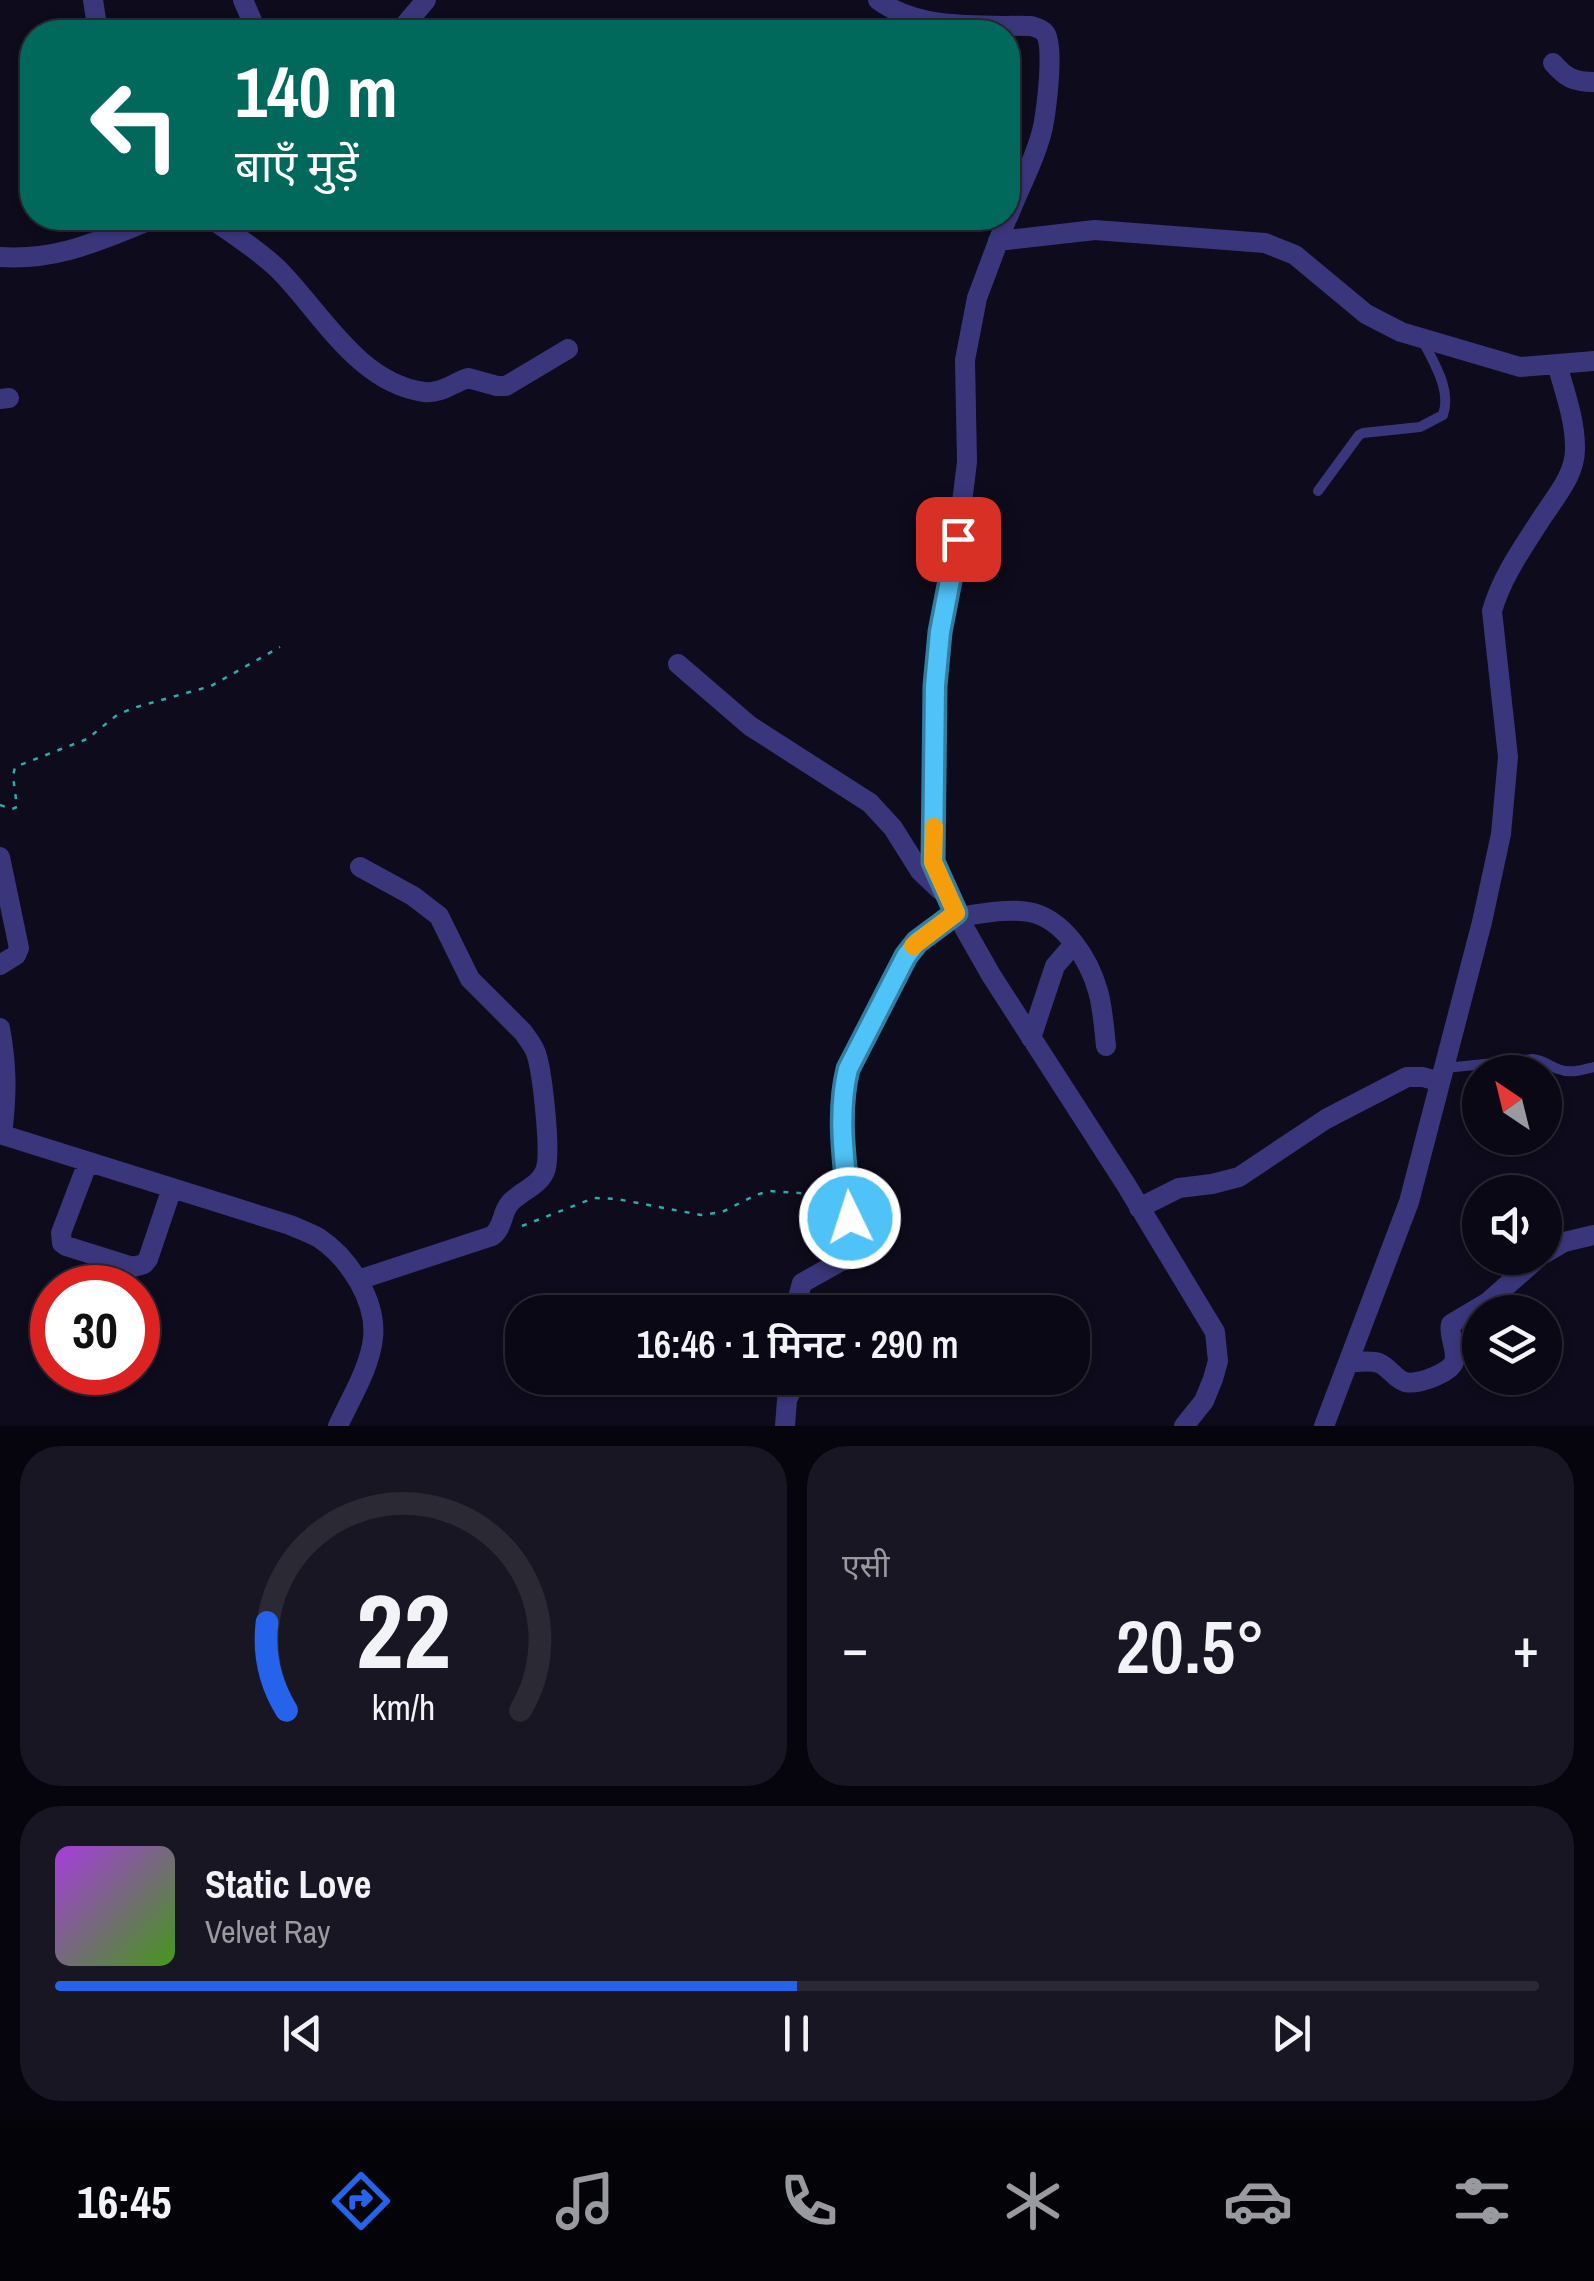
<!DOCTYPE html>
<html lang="hi">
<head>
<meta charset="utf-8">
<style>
  :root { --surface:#0a0815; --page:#181622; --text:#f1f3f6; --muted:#999aa0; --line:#2a2934; --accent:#2563eb }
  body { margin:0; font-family:"Archivo Narrow","Noto Sans Devanagari",sans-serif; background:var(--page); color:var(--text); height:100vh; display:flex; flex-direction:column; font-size:38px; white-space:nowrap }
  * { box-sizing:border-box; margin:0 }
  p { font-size:32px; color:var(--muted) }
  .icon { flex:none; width:55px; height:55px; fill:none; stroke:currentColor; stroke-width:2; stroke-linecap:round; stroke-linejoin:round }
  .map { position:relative; height:1426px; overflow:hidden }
  .side { display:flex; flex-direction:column; gap:20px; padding:20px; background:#06040c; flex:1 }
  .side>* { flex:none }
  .hud { position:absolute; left:20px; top:20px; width:1000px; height:210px; border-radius:40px; box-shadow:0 2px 8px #0004,0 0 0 2px var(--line); background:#00695c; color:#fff; overflow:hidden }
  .needle { width:65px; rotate:325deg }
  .fabs { position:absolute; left:1462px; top:1055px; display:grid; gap:20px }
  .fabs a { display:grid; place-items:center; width:100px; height:100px; border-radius:50%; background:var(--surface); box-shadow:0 2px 8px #0004,0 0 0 2px var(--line); font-size:50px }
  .speed { position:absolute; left:30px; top:1265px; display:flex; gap:20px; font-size:50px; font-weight:700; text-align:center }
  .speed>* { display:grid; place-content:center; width:130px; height:130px; border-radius:50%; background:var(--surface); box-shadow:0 2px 8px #0004,0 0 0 2px var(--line); line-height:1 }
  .speed .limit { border:15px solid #d22; background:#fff; color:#111 }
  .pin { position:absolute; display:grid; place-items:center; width:85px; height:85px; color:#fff; margin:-42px; border-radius:20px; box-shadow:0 5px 15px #0006 }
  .me { position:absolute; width:110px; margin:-55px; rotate:356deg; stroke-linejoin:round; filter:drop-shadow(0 0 8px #0008) }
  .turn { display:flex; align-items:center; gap:35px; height:210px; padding:0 50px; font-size:45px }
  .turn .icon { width:130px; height:130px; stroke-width:2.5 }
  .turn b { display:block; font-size:70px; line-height:85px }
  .big { font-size:75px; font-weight:600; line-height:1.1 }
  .side .tile { flex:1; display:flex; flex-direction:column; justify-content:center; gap:15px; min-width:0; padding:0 35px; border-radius:40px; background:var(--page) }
  .side .dial { align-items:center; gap:0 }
  .dial svg { height:260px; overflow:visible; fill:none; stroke:var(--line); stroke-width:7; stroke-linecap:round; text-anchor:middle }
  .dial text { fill:var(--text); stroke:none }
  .song { display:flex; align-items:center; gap:30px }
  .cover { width:120px; height:120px; border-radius:15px; background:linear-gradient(135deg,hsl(280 70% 55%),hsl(100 70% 35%)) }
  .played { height:10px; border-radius:5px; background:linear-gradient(90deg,var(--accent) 50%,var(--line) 50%) }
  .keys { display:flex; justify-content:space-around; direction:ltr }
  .heat { display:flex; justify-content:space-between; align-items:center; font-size:55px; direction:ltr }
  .side .tiles { flex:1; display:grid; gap:20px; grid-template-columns:1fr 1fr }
  .tile:last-child { grid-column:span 2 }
  .trip { position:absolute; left:505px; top:1295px; width:585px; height:100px; border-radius:40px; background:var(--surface); box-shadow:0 2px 8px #0004,0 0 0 2px var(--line); font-weight:600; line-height:100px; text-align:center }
  .menu { display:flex; height:160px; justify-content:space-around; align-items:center; background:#040308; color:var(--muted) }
  .menu .icon { width:70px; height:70px }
  .menu .active { color:var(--accent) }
  .menu b { font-size:45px; color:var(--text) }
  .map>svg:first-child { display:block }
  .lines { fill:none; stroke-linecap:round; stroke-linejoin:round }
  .path { stroke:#2cada9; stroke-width:2.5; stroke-dasharray:5 8; stroke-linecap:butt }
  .service { stroke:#3a367b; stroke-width:10 }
  .minor { stroke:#3a367b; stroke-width:20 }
  .route-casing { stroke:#337fa1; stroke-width:25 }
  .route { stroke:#4fc3f7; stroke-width:18 }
  .slow { stroke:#f59e0b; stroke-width:18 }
</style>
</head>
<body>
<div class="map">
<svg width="1594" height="1426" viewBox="0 0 1594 1426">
  <rect width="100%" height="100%" fill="#0e0b1c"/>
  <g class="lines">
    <path class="path" d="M0,805L12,809L17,807L13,776L15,767L87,739L117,715L133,708L211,686L280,647
      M522,1226L594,1198L617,1199L701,1215L722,1212L756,1195L769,1191L828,1195"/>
    <path class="service" d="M1318,491L1359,435L1363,433L1420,427L1443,415C1452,389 1433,362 1422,339
      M1445,1068L1533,1059C1544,1060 1549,1066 1558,1069C1570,1074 1582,1070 1594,1067"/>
    <path class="minor" d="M93,0L98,32
      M243,0L257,32
      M878,0C920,31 981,25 1031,26C1037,28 1041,28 1045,33C1055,45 1046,111 1043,127C1036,158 1019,188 1008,217
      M399,32L426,0
      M1553,63C1566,78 1574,82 1594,82
      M210,218C233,234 257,249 278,269C321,312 358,383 424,392C441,394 453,383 468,378L497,386H506L568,349
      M1007,218L977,298L965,360L967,462L954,567L940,632L935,686L933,861L953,908L991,975L1125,1183L1215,1332L1218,1361L1213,1379L1204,1401L1184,1426
      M998,241L1095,230L1265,243L1295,255L1366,314L1401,332L1520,367L1594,361
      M0,257C60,261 102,239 156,218
      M0,399L9,398
      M678,664L750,726L870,803L893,828L920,871L940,890
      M0,857L19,948L16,955L0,965
      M958,917C981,914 1005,908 1029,912C1063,918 1089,959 1098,991C1103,1009 1104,1028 1106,1046
      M0,1028C7,1066 7,1095 2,1134
      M1031,1038L1055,966L1074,944
      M0,1134L290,1225C299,1229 310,1233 319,1238C349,1258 377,1301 373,1338C370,1368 350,1399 338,1426
      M88,1162L61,1233L62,1243L66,1246L133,1267L144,1264L148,1259L172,1188
      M1139,1208L1179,1188L1212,1184L1239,1177L1326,1119L1407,1077H1423L1440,1082
      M1545,1253L1564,1242L1594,1235
      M358,1280L492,1236C504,1227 501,1213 510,1203C521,1191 539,1186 545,1171C552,1155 542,1070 536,1053C533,1045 528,1039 523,1032L470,979L439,916L413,896L360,867
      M802,1312L799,1294L802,1283L845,1259L851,1242L842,1108L843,1088L848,1069L905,955L917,942L956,913
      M1348,1363C1358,1362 1370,1360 1379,1363C1389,1367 1395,1379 1405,1382C1417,1385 1449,1374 1454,1362C1458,1350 1448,1336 1451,1324L1488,1302L1538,1258
      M785,1426L787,1400L797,1378
      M1324,1426L1409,1202L1482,922L1501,834L1508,757L1492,611C1502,576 1524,546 1543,516C1557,495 1576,473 1575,447C1575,419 1564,390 1557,364"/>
  </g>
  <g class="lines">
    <defs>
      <path id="route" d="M850,1218C846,1170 836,1117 848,1069L906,956L917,942L956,913L933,862L935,686L940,632L958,539"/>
    </defs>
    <use href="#route" class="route-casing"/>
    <use href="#route" class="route"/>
    <path class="slow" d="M913,946L956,913L933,862L934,827"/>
  </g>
</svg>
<div class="fabs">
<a><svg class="needle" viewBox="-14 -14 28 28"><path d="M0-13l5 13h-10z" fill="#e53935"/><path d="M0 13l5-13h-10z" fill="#999aa0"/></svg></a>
<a><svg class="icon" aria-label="sound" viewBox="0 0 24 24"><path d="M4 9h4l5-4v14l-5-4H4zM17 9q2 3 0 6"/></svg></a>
<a><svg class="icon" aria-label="layers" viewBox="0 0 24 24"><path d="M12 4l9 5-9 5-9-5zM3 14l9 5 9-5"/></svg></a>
</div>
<div class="speed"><div class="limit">30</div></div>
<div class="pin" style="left:958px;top:539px;background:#d93025"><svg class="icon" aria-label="arrive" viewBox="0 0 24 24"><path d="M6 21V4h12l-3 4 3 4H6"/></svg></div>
<svg class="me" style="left:850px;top:1218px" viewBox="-20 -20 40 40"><circle r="17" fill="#4fc3f7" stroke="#fff" stroke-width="3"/><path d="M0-11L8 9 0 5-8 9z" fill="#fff"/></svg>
<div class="trip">16:46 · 1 मिनट · 290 m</div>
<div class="hud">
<div class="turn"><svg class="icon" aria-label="left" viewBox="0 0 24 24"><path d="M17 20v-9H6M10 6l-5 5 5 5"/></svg><div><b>140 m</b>बाएँ मुड़ें</div></div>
</div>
</div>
<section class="side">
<div class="tiles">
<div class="tile dial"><svg viewBox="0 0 100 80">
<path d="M14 69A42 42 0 1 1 86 69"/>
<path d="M14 69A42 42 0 0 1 8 42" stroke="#2563eb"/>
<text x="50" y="56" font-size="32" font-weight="700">22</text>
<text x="50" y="72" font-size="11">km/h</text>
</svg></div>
<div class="tile"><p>एसी</p>
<div class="heat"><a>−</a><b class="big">20.5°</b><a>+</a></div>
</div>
<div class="tile">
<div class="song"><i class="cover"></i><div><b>Static Love</b><p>Velvet Ray</p></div></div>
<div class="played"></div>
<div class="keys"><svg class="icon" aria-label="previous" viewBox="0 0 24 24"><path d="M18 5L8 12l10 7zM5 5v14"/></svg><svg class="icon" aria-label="pause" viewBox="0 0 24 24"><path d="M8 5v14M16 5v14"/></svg><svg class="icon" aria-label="next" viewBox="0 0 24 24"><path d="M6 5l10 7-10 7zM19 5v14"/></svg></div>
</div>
</div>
</section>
<nav class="menu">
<b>16:45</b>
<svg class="icon active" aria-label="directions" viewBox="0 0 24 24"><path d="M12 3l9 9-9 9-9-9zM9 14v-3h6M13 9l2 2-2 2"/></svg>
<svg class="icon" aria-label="music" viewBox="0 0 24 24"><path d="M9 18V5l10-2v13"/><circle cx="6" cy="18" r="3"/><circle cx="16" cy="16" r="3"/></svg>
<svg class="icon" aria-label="phone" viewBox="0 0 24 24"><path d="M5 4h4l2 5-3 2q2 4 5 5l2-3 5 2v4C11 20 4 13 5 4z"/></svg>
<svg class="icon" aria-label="climate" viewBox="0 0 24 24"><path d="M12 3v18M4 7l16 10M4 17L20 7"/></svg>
<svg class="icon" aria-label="car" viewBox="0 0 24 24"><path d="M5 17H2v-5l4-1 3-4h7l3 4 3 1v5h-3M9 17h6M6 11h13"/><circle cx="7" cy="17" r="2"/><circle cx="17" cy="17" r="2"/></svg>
<svg class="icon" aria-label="filters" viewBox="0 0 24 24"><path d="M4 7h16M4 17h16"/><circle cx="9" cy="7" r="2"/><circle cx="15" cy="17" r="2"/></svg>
</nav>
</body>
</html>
